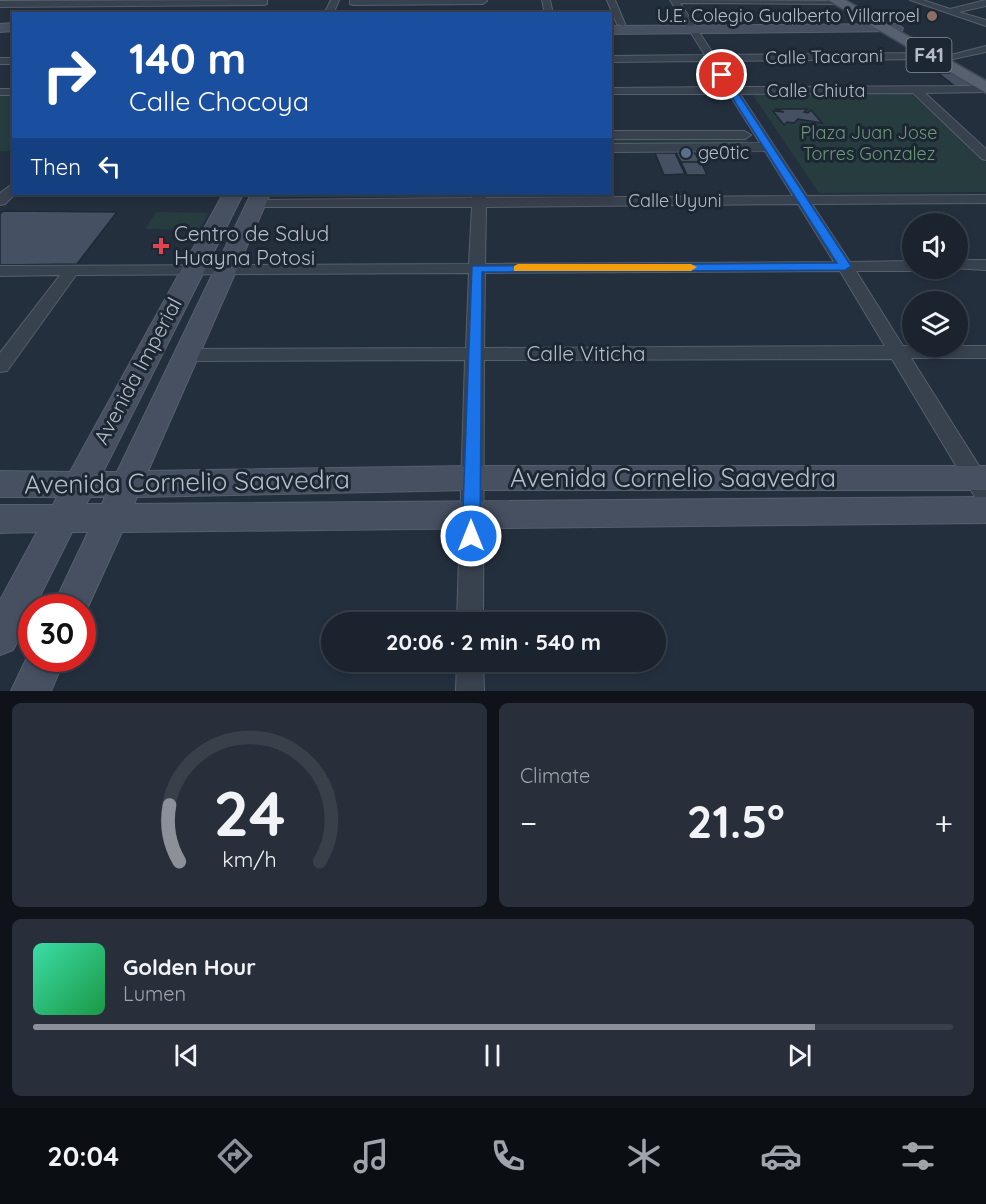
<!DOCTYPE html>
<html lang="en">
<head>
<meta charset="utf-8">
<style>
  :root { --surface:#1b232e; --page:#282f3a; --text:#f1f3f6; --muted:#a0a4aa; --line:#39404a; --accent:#8c9099 }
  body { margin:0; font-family:Quicksand,sans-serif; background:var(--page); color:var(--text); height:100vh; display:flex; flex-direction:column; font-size:22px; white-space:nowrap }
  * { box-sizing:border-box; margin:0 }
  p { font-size:20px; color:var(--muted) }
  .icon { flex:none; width:33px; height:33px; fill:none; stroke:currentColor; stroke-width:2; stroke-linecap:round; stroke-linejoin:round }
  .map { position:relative; height:691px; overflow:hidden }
  .drawer { display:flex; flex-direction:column; gap:12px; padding:12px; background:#0f1319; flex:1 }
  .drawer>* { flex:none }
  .hud { position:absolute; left:12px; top:12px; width:600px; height:183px; border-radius:0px; box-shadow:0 3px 9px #0003,0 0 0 2px var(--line); background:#1a4fa0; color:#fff; overflow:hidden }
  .tools { position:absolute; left:902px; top:213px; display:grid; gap:12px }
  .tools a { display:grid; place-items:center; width:66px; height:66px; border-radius:50%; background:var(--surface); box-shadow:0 3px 9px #0003,0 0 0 2px var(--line); font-size:30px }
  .speed { position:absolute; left:18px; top:594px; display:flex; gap:12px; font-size:30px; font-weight:700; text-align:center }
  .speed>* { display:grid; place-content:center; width:78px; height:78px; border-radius:50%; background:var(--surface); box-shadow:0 3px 9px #0003,0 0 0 2px var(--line); line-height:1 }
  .speed .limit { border:9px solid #d22; background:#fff; color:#111 }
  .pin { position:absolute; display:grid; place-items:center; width:51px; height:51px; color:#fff; margin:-26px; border:3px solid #fff; border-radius:50%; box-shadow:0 2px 6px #0007 }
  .me { position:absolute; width:66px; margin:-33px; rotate:0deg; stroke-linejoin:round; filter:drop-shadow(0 0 4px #0008) }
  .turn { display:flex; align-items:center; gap:21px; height:126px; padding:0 18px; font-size:27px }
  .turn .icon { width:78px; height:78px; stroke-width:2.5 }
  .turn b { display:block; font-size:42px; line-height:51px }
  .then { display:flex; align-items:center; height:57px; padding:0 18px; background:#0003; gap:12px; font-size:22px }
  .big { font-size:45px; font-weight:700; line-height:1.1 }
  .drawer .card { flex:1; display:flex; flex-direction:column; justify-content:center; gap:9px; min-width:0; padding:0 21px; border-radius:9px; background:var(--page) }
  .drawer .dial { align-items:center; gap:0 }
  .dial svg { height:156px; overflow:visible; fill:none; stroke:var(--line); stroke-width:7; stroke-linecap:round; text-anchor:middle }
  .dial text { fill:var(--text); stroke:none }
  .song { display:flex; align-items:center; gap:18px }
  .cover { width:72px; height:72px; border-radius:9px; background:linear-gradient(135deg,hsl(160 70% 55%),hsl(140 70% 35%)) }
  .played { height:6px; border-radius:3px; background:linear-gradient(90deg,var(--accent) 85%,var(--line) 85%) }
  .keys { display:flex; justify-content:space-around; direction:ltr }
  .heat { display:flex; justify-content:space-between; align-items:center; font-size:33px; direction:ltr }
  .drawer .tiles { flex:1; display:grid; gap:12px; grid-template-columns:1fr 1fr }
  .card:last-child { grid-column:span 2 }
  .trip { position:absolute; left:321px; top:612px; width:345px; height:60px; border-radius:30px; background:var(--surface); box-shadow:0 3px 9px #0003,0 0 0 2px var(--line); font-weight:700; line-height:60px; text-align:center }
  .tabs { display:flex; height:96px; justify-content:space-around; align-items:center; background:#0b0e12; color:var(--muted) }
  .tabs .icon { width:42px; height:42px }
  .tabs .selected { color:var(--accent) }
  .tabs b { font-size:27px; color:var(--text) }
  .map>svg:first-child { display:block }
  .green { fill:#263c3f }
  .building { fill:#455162; stroke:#1f2835; stroke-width:1.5 }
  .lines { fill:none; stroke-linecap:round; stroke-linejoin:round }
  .street-casing { stroke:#565f6c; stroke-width:2 }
  .secondary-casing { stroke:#565f6c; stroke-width:2 }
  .primary-casing { stroke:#414a57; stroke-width:3 }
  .street { fill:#38414e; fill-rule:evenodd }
  .secondary { fill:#465061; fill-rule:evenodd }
  .primary { fill:#56606e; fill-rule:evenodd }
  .route { fill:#1a73e8; stroke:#114b97; stroke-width:1.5 }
  .slow { fill:#f59e0b }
  .education-dot { fill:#8d6e63; stroke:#1d2633; stroke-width:2 }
  .service-dot { fill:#5c6f8a; stroke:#1d2633; stroke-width:2 }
  .health-dot { fill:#e0444e; stroke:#1d2633; stroke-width:2 }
  .labels { text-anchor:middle; stroke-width:6; stroke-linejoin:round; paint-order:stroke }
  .far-poi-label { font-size:18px; fill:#b4bcc9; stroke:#1d2633; text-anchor:end }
  .far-street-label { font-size:18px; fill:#b4bcc9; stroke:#1d2633 }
  .far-park-label { font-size:18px; fill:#6b9a76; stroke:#1d2633 }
  .shield { fill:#1d2633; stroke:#878f9c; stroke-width:1.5 }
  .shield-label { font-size:20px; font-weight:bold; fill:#b4bcc9 }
  .poi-label { font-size:21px; fill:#b4bcc9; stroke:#1d2633; text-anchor:start }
  .street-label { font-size:21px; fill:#b4bcc9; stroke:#1d2633 }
  .near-street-label { font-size:26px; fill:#b4bcc9; stroke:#1d2633 }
</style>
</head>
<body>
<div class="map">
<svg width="986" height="691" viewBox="0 0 986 691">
  <rect width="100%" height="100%" fill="#242f3e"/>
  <path class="green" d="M910,93L986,162V192L819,193L752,94Z
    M0,95H13V151H0Z
    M745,136L749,143L611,144L610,137Z
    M156,212L209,213L199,230L145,229Z"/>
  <path class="building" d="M938,73H953L980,87H956Z
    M775,109H807L804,112L808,113L811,110L822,123L798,119L794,123L787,122L784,125L773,111L784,112Z
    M694,152L701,162H681L676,153Z
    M655,153H675L685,174L664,175Z
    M681,162H701L707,175H687Z
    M3,211L117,212L77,264L0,265V214Z"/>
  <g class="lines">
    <defs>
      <path id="street" d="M267,0V4L264,5L0,7V1Z
        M331,0H339L333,14H324Z
        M350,0H486L487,1L483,4L353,5L350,4Z
        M542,0H550L553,14H545Z
        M607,0H615L625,24L624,26L617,24Z
        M670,0L840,1L836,4L680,3L714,55L930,53L935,56L930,59L718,61L735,87L986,86V92L925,93L986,149V160L982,159L913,93L740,94L807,196L986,195V203L812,204L850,262L912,261V268H918L912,271H856L903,346H986V358H911L986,477V505L978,502L892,359L484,360L483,622H457L465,360L185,361L179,359L176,355L179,351L185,349L466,348L469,273L76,275L7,371L0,372V353L60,275L0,276V266L469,264L472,207H251L249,204L256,200L472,198V194H486V198L793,196L765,151L610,152V144L760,143L729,94H610V88L725,87L708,61L610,62V56L705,55ZM798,204L834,262L485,264L486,207ZM840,271L885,346L484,348L485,273Z
        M910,0H923L950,9L986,0V6L959,12L986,20V26Z
        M986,46V52L948,60L943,57Z
        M0,58H14V64H0Z
        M0,89H14V95H0Z
        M610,131H745L751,135L745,139H610Z
        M14,183L15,194L5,204L0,205V193Z
        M957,260H986V270L952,268H957Z
        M457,662H483L484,691H456Z"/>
      <path id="secondary" d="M14,23V31L0,32V24Z
        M897,24L903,28L902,31L610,34V26Z
        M223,194H243L103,472H117L251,194H270L148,471L471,466H986V490H471L137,497L134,504L986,497V523L122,532L82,620V608H52L88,532H72L34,608H32V613L13,650L0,655V600L37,532L0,533V505H53L57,497H0V471L70,472ZM90,497H105L102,504H86Z
        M32,647V658H65L51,691H11Z"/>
      <path id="primary" d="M828,0H845L986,81V93Z"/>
    </defs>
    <use href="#street" class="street-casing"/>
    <use href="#secondary" class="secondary-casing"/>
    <use href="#primary" class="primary-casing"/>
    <use href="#street" class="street"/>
    <use href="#secondary" class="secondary"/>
    <use href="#primary" class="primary"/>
  </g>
  <path class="route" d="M722,72L726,75L851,266L845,270L482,272L480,536L477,541L471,543L465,541L462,536L472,266L837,263L718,75Z"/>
  <path class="slow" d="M518,264H691L697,267L691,271H514V266Z"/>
  <circle class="education-dot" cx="932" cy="16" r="6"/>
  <circle class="service-dot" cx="686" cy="153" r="6"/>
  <path class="health-dot" d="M158 237h6v6h6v6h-6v6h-6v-6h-6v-6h6z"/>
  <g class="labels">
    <g class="far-poi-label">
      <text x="920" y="22">U.E. Colegio Gualberto Villarroel</text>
      <text x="698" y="159" text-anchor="start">ge0tic</text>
    </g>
    <g class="far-street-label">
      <text transform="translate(824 57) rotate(-1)" y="6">Calle Tacarani</text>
      <text x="816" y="97">Calle Chiuta</text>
      <text x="675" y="207">Calle Uyuni</text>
    </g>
    <g class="far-park-label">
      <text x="869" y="139">Plaza Juan Jose<tspan x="869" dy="21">Torres Gonzalez</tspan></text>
    </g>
    <rect class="shield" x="906.5" y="38" width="45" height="34" rx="4.5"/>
    <g class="shield-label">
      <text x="929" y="62">F41</text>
    </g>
    <g class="poi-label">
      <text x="174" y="241">Centro de Salud<tspan x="174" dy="24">Huayna Potosi</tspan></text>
    </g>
    <g class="street-label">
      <text x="586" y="361">Calle Viticha</text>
      <text transform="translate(138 371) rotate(-62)" y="7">Avenida Imperial</text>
    </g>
    <g class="near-street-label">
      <text x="673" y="487">Avenida Cornelio Saavedra</text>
      <text transform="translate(187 482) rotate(-1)" y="9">Avenida Cornelio Saavedra</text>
    </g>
  </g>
</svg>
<div class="tools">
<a><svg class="icon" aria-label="sound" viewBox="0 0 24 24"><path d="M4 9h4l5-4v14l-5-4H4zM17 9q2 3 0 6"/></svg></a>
<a><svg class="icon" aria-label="layers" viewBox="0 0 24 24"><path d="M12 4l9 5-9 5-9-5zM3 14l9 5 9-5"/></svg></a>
</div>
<div class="speed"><div class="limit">30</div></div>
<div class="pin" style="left:722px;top:75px;background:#d93025"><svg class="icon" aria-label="arrive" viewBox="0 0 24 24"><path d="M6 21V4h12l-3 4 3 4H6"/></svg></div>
<svg class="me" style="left:471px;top:536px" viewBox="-20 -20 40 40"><circle r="17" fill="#1a73e8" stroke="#fff" stroke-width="3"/><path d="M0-11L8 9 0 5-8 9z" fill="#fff"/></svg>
<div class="trip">20:06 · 2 min · 540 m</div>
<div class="hud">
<div class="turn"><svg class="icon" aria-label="right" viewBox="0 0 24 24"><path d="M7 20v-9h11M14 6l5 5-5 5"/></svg><div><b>140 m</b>Calle Chocoya</div></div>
<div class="then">Then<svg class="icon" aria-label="left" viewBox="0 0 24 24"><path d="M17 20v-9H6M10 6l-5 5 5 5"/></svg></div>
</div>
</div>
<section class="drawer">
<div class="tiles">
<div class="card dial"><svg viewBox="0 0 100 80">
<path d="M14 69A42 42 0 1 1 86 69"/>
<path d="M14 69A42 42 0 0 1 9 40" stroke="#8c9099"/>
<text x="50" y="56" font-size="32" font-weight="700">24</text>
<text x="50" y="72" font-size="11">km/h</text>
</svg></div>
<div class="card"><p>Climate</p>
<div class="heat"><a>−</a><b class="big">21.5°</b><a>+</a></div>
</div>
<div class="card">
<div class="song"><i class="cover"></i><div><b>Golden Hour</b><p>Lumen</p></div></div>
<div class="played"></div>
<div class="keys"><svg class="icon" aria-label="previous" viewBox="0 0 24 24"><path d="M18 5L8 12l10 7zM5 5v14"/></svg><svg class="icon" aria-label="pause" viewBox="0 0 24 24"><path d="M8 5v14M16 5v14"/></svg><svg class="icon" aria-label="next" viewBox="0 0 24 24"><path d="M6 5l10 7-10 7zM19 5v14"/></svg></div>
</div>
</div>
</section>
<nav class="tabs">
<b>20:04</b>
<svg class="icon selected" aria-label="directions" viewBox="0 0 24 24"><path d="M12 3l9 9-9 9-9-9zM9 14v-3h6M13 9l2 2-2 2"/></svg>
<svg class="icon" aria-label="music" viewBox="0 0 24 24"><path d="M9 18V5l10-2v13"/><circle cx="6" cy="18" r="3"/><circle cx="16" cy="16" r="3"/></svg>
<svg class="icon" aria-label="phone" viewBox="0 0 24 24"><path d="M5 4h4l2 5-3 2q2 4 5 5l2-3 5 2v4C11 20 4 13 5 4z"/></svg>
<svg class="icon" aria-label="climate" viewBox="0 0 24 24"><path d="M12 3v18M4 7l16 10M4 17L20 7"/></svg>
<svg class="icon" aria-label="car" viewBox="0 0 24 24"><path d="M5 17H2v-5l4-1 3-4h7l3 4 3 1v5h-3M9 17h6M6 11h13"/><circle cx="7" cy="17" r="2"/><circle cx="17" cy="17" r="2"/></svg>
<svg class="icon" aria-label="filters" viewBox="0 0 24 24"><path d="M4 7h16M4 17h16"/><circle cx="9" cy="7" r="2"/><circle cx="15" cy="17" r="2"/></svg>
</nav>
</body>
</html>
